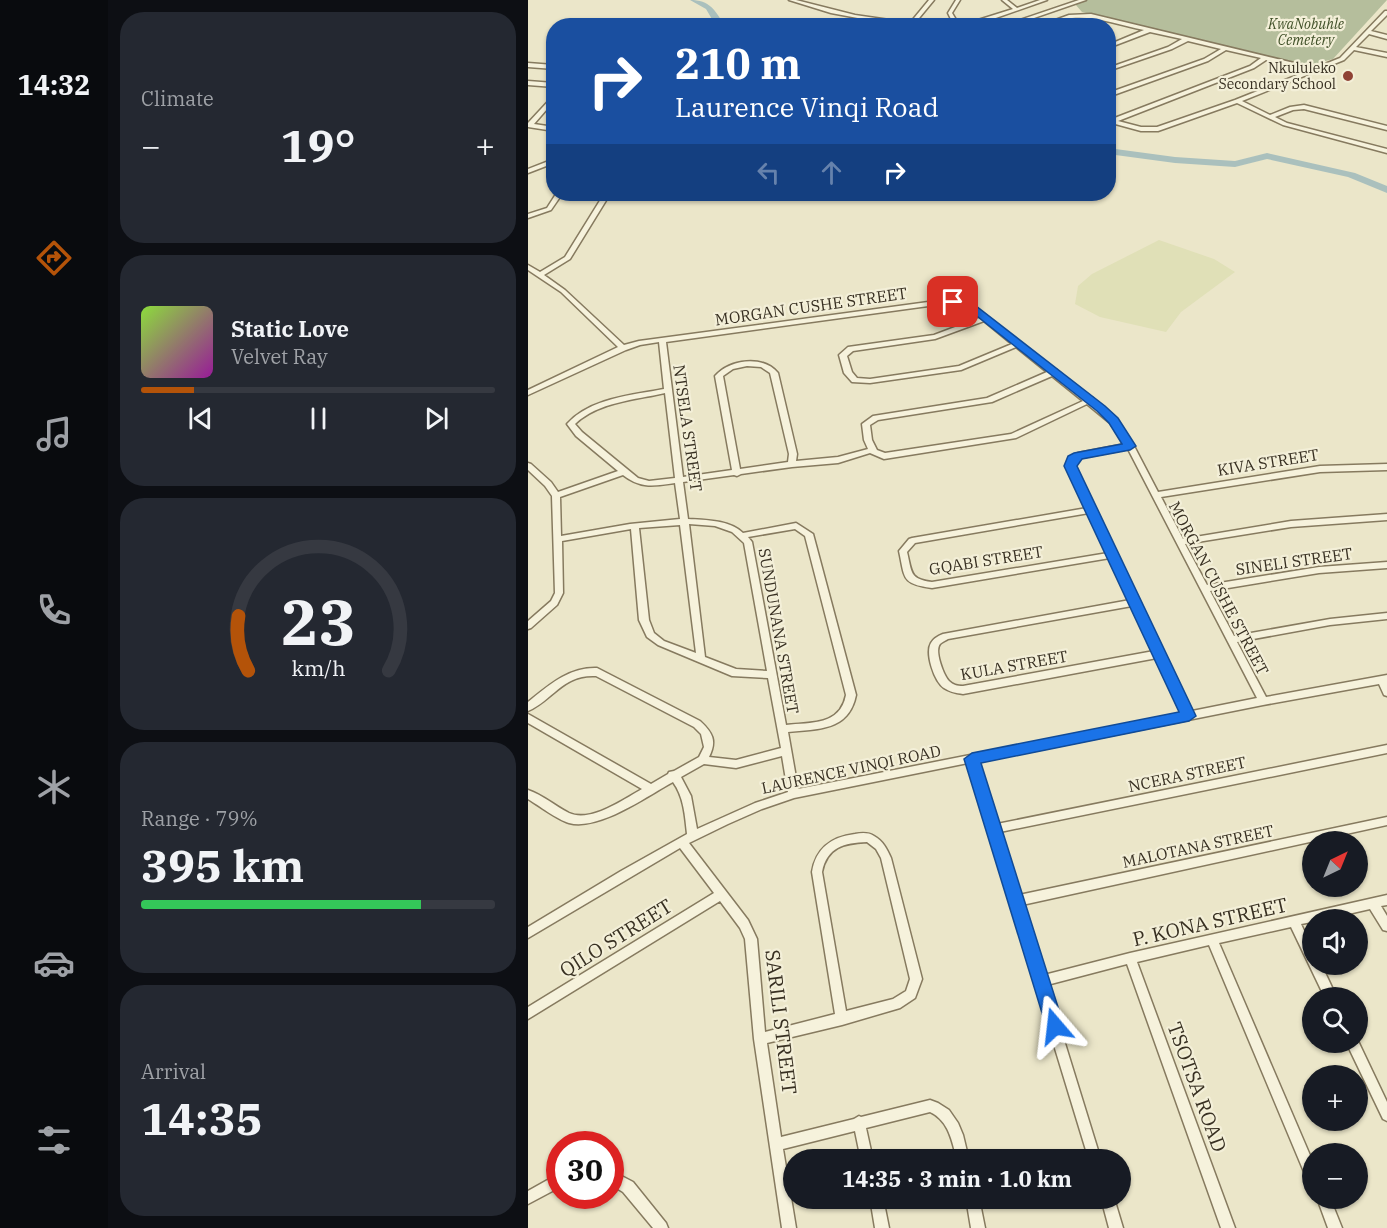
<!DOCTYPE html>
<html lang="en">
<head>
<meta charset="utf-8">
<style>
  :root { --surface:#171b24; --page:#242831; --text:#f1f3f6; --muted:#9ea1a6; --line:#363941; --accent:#b45309 }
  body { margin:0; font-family:"IBM Plex Serif",serif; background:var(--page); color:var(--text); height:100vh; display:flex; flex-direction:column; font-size:22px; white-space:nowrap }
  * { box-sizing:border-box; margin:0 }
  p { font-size:20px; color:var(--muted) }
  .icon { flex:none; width:33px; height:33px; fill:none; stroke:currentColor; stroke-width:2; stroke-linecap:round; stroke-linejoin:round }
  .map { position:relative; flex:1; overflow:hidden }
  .sheet { display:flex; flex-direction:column; gap:12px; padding:12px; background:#0d0f14; width:420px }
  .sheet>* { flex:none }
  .banner { position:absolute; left:18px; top:18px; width:570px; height:183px; border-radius:24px; box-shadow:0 2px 4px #0004; background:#1a4fa0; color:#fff; overflow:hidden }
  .needle { width:39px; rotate:43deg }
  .tools { position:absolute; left:774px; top:831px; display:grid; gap:12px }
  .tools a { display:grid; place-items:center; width:66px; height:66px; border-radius:50%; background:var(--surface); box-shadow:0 2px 4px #0004; font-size:30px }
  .speed { position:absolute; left:18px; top:1131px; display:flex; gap:12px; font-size:30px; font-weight:700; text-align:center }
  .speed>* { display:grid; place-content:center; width:78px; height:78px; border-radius:50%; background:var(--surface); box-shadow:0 2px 4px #0004; line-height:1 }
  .speed .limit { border:9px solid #d22; background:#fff; color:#111 }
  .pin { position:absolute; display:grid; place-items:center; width:51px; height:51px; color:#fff; margin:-26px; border-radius:12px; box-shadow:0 3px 9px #0006 }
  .me { position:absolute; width:66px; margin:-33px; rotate:343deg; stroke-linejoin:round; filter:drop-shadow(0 0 4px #0008) }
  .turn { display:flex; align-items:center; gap:21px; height:126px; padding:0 30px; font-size:27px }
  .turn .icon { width:78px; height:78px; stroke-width:2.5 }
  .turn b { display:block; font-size:42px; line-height:51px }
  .lanes { display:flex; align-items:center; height:57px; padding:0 30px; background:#0003; justify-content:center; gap:30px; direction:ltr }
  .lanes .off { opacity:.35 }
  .big { font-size:45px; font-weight:700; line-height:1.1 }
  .sheet .tile { flex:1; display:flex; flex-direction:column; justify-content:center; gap:9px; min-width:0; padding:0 21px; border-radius:24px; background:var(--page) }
  .sheet .dial { align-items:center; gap:0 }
  .dial svg { height:156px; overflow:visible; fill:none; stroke:var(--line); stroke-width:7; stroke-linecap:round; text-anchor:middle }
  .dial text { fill:var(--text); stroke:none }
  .song { display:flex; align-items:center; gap:18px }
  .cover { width:72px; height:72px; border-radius:9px; background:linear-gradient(135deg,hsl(90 70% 55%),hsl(300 70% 35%)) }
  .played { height:6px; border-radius:3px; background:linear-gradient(90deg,var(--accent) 15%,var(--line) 15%) }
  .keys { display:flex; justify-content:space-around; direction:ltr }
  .heat { display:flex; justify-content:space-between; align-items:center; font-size:33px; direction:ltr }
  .charge { height:9px; border-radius:4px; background:linear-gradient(90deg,#34c759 79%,var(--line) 0) }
  .trip { position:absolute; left:255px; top:1149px; width:348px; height:60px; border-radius:30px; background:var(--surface); box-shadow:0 2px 4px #0004; font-weight:700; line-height:60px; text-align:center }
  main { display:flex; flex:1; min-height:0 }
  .tab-bar { display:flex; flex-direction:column; width:108px; justify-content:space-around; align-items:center; background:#090b0e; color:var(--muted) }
  .tab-bar .icon { width:42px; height:42px }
  .tab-bar .selected { color:var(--accent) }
  .tab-bar b { font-size:27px; color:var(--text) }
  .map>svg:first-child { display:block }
  .farmland { fill:#e0e0b7 }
  .cemetery { fill:#b5be9c }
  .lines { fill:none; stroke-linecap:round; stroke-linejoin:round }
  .river { fill:#aac0bd; fill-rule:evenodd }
  .minor-casing { stroke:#867a5f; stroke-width:3 }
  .minor { fill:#f6f2dc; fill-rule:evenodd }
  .route { fill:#1a73e8; stroke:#114b97; stroke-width:1.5 }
  .poi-dot { fill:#8f4235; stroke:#f3efd8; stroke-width:2 }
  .labels { text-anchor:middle; stroke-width:4.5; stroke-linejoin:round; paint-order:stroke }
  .far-park-label { font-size:14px; font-style:italic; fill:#42522a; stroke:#f3efd8 }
  .far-poi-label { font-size:14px; fill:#383022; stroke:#f3efd8; text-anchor:end }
  .street-label { font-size:16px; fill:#383022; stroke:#f3efd8 }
  .near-street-label { font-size:20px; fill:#383022; stroke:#f3efd8 }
</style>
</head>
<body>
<main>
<nav class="tab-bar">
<b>14:32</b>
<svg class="icon selected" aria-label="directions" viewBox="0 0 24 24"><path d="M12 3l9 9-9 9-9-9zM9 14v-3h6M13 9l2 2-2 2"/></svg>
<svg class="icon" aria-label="music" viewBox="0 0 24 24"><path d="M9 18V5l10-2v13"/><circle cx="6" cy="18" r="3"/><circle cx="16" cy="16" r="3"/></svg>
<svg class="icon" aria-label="phone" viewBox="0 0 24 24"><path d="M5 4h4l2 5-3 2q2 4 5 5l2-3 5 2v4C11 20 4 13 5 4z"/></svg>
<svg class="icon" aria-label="climate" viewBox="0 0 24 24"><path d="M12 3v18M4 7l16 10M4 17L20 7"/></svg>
<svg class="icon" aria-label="car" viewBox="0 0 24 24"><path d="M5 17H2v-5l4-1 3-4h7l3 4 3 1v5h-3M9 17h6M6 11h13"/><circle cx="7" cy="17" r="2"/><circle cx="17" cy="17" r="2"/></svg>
<svg class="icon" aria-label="filters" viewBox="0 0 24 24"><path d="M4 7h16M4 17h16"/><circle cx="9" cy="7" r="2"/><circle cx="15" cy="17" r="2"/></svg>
</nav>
<section class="sheet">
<div class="tile"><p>Climate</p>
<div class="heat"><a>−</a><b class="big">19°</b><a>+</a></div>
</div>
<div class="tile">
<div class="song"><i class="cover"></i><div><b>Static Love</b><p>Velvet Ray</p></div></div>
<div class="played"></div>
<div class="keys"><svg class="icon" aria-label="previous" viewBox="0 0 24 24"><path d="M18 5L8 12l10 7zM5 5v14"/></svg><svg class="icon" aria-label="pause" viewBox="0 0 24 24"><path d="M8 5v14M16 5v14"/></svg><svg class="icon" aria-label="next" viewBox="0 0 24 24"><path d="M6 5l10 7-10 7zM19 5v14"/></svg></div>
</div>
<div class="tile dial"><svg viewBox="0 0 100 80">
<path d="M14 69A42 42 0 1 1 86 69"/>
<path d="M14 69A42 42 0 0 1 9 41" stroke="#b45309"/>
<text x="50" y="56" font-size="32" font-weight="700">23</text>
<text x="50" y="72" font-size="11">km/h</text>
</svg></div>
<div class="tile"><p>Range · 79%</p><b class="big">395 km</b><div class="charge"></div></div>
<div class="tile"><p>Arrival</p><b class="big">14:35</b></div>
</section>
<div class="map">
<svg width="859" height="1228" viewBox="0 0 859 1228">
  <rect width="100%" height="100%" fill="#ebe6c9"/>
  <path class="farmland" d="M631,240L686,259L707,272L653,312L638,332L572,317L547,304L550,286L564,274Z"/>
  <path class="cemetery" d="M559,0H859L805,59L779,66L554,12L547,4Z"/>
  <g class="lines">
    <path class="river" d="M162,0C182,0 187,10 197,26H188L178,9Z
      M580,148L647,157L707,161L739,153L827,173L859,186V193L820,177L739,159L707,167L647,163L580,154Z"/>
    <defs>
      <path id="minor" d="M261,0H268L327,15L382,23L401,0H406L387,23H425L420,13L428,0H432L424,13L430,23L450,20L485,9L474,0H479L489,8L512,0H519L462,20L432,26H380L351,22L303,13Z
        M551,0H558L483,26H474Z
        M857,11H859V15L843,31L859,35V39L841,34L828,47L859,53V57L826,50L816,60L714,101L742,115L762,107L776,105L859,126V130L776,109L765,110L747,117L759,123L859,149V153L755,125L709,103L630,131H613L580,122V118L584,119L722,66L733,58L698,50L680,61L580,97V93L676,59L693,49L660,41L644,49L580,71V68L640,47L654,39L622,32L580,48V45L616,30C592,25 568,16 544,18C532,20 523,26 511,26L541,15L563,14L787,68L812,58ZM738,60L782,70L707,100L629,127H613L590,121L726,68Z
        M0,63L26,65V69L0,67Z
        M0,81L26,83V87L0,85Z
        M26,95V101L6,124L26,127V131L0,127V123Z
        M26,159V163L0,173V169Z
        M28,194H34L23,210L0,218V214L19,208Z
        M76,194H82L42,259L16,275L37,290L96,345L111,341L415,300L442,304L526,370H529V373L561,398H565V401L588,419L606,446L630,492L792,466L859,464V470L792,472L633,497L655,539L763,521L859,514V520L763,527L657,544L679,585L791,567L859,562V568L791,573L682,591L706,636L802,619L859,613V619L802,625L709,642L738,697L859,675V696L856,695L851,684L735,705L450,762L469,824L859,745V753L472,832L491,895L859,817V825L494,905L516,975L602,953L859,895V905L853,906L859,916V931L855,930L842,909L794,920H784V922L773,924L784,948V964H793L809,998H797L763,927L691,943L784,1160V1180L779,1179L681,945L609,962L707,1228H693L599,964L519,985L573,1160H561L440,763L266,798L234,809L200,824L161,843L220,920L229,939L237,1032L307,1014L284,872C288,848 303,837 327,834C333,833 340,832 346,836C355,841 359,849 363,858L394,979L387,998L372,1008L314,1025L239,1043L253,1137L326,1119L331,1116L333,1117L402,1100L410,1103L421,1110L430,1123L435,1135L441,1160H429C424,1141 421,1121 402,1112L338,1128L345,1160H333L327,1131L255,1149L268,1228H254L226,1039L217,939L212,928L192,901L0,1019V1007L186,893L152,848L0,938V927L93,871L159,834C157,816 156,797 145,782C119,796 71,831 41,823C30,820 10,805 0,799V790C15,795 27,806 41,813C63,823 96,799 114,789L0,723V714L123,784L140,774L141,772L146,771L171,757L176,747L173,734L166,727L68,676C35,674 25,700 0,711V702C21,685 41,667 69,668L172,721C185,733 189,741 181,757L208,760L253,748L240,678L204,676L130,645L119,637L111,620L103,529L34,541L35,593L29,605L3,628L0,629V621L23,601L27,593L24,496L17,486L0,470V463L3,464L23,482L30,492L90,471L48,436L39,424C62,398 105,395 136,389L131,342L112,345L98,350L0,395V390L90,347L33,292L0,270V265L12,272L37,257ZM415,304L438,307L451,318L406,335L320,347L311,355L316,373L324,382L342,383L433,370L488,347L519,372L459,398L345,416L334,424L336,440L340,449L310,457L268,461L269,454L250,373C235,355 202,359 187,376L204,470L155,477L138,342ZM456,321L484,344L431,366L342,379L329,378L324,372L319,356L325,351L407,339ZM219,366L233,367L242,373L261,454L260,462L212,469L195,376L205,369ZM524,376L555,401L483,434L357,453L349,450L344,440L342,425L350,420L464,402ZM137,393L147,478L121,481L110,478L54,432L47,424C70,402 107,400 137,393ZM559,404L582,423L597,444L550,453L541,459L539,466L559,508L384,538L381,539L371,551C377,578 373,584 404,588L582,558L602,600L415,634C410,636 406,638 403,643C397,653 406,681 416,688C422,692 428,693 435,694L629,658L655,713L270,789L260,732C290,729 321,731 328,695L285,534L268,523L215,533C202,520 178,520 160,519L155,482L206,475L209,476L213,474L264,467L310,463L342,453L356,459L488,438ZM600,449L729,698L664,711L547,466L549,460L552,458ZM95,475C113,489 126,486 147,483L152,519L102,524L33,536L32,497ZM561,513L580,553L404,582C381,579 384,572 379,552L387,543ZM161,524L187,526L204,532L216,543L239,671L208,669L177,657ZM152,525L168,653L136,641L126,633L121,620L111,528ZM267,529L277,536L318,695C312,726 283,722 258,725L224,542L220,537ZM604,606L626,651L435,686C429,686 425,685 421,681C416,676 406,651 412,644C414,642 417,641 420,639ZM254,756L260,792L227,803L169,829L163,796L153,777L176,764L208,768ZM339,842L348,849L353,858L382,979L378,991L365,999L318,1011L294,872C299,847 316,843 339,842Z
        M830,1041L859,1102V1121L855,1119L818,1042H830Z
        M82,1170L105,1182L138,1223L140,1228H125L95,1192L82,1184Z
        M32,1173V1187L0,1204V1191Z
        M342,1198H355L361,1228H347Z
        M438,1198H451L457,1228H443Z
        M573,1198H586L595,1228H581Z
        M789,1198H802L814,1228H800Z"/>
    </defs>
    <use href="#minor" class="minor-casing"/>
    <use href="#minor" class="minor"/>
  </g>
  <path class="route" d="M421,299L448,306L577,406L590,418L608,446L602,450L554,459L549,466L668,716L661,721L453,763L536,1026L533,1032L527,1034L521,1032L518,1026L436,759L444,753L651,712L536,466L540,456L546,453L594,444L581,423L569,411L441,310L421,304Z"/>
  <circle class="poi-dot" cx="820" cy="76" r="6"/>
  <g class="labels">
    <g class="far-park-label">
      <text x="778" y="29">KwaNobuhle<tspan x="778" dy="16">Cemetery</tspan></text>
    </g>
    <g class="far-poi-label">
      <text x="808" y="73">Nkululeko<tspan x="808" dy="16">Secondary School</tspan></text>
    </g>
    <g class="street-label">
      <text transform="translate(283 306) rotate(-8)" y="6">MORGAN CUSHE STREET</text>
      <text transform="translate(160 428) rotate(82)" y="6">NTSELA STREET</text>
      <text transform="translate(740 462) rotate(-9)" y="6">KIVA STREET</text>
      <text transform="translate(458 560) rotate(-9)" y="6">GQABI STREET</text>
      <text transform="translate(766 561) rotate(-8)" y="6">SINELI STREET</text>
      <text transform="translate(691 588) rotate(62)" y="6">MORGAN CUSHE STREET</text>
      <text transform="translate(251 631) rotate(80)" y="6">SUNDUNANA STREET</text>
      <text transform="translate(486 665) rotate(-10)" y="6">KULA STREET</text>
      <text transform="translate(323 769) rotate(-12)" y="6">LAURENCE VINQI ROAD</text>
      <text transform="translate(659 774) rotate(-12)" y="6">NCERA STREET</text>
      <text transform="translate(670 846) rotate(-12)" y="6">MALOTANA STREET</text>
    </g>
    <g class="near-street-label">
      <text transform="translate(682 922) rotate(-13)" y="7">P. KONA STREET</text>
      <text transform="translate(88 938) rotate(-32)" y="7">QILO STREET</text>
      <text transform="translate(253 1022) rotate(83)" y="7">SARILI STREET</text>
      <text transform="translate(669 1087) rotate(70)" y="7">TSOTSA ROAD</text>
    </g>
  </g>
</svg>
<div class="tools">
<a><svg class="needle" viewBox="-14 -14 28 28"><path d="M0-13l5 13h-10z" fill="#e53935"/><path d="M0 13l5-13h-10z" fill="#9ea1a6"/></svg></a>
<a><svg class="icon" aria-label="sound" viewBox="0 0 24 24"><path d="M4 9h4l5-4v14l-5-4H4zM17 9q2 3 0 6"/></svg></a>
<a><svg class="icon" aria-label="search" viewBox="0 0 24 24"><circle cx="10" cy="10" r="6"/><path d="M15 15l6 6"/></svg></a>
<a>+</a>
<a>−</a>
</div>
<div class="speed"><div class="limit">30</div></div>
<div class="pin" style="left:425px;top:302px;background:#d93025"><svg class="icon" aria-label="arrive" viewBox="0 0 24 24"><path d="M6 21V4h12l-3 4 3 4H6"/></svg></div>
<svg class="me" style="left:527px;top:1026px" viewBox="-20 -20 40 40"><path d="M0-17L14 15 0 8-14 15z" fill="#1a73e8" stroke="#fff" stroke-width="4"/></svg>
<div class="trip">14:35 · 3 min · 1.0 km</div>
<div class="banner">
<div class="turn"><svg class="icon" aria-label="right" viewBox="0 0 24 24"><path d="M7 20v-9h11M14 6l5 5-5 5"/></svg><div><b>210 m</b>Laurence Vinqi Road</div></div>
<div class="lanes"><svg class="icon off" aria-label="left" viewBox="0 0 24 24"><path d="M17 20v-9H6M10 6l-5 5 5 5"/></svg><svg class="icon off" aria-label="ahead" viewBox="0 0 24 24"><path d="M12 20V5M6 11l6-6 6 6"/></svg><svg class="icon" aria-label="right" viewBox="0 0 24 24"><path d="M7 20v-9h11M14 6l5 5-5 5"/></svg></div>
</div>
</div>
</main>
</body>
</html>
